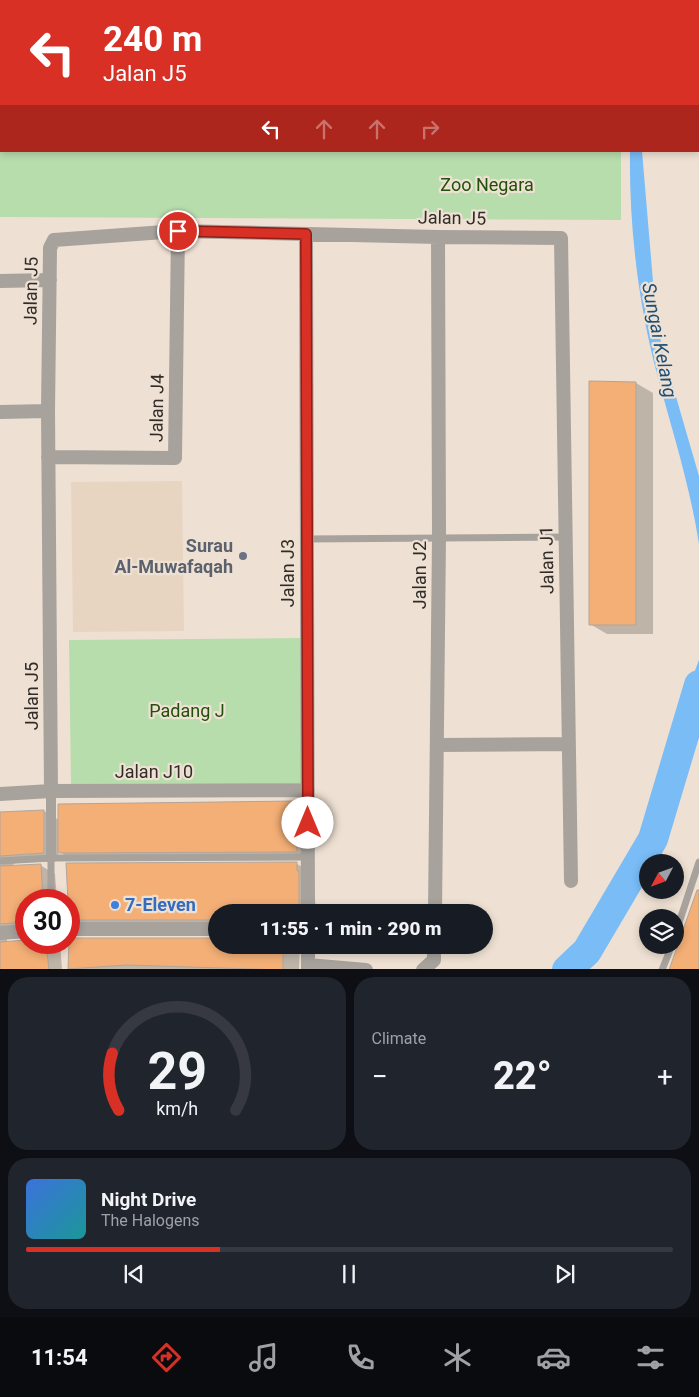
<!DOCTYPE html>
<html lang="en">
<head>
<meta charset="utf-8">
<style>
  :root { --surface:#171b24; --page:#20242c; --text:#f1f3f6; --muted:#9ea1a6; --line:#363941; --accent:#d93025 }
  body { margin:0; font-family:Roboto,sans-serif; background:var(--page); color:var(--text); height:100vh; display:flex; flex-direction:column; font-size:19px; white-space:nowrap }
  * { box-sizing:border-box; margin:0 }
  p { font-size:16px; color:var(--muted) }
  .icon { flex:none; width:28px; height:28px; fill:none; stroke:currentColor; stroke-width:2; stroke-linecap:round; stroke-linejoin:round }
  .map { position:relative; height:969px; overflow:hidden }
  .sheet { display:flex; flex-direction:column; gap:8px; padding:8px; background:#0d0f14; flex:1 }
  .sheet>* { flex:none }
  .guide { position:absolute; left:0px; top:0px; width:700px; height:152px; box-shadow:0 2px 8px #0003; background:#d93025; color:#fff; overflow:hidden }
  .needle { width:32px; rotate:229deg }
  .fabs { position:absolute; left:639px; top:854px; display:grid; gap:10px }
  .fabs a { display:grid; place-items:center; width:45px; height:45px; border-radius:50%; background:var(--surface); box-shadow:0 2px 8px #0003; font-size:25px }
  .speed { position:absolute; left:15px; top:889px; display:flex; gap:10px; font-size:25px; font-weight:700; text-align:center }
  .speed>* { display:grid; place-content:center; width:65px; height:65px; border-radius:50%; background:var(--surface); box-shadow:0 2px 8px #0003; line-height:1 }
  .speed .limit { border:8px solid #d22; background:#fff; color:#111 }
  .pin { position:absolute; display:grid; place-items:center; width:42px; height:42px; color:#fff; margin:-21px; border:2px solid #fff; border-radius:50%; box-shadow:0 1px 5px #0007 }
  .me { position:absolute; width:55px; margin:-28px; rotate:0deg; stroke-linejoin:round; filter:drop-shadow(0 0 4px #0008) }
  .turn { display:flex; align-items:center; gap:18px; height:105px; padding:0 20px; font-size:22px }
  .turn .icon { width:65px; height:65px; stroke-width:2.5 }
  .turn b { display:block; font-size:35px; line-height:42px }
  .lanes { display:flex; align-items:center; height:48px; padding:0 20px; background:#0003; justify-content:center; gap:25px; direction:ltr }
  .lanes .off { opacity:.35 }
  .big { font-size:38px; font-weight:800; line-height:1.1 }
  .sheet .card { flex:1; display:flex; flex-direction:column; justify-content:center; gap:8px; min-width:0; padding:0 18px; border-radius:20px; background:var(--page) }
  .sheet .dial { align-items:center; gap:0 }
  .dial svg { height:130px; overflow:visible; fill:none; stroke:var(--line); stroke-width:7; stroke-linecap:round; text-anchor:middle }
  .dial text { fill:var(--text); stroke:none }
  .song { display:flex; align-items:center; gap:15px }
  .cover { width:60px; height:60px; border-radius:8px; background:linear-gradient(135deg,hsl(220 70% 55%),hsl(180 70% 35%)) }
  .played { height:5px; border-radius:2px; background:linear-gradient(90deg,var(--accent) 30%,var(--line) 30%) }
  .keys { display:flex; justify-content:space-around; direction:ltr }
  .heat { display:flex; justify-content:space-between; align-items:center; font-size:28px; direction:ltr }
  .sheet .tiles { flex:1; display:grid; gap:8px; grid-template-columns:1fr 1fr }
  .card:last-child { grid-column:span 2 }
  .trip { position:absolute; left:208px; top:904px; width:285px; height:50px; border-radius:25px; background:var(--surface); box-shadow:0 2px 8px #0003; font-weight:800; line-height:50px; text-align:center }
  .dock { display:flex; height:80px; justify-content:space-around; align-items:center; background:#090b0e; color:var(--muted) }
  .dock .icon { width:35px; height:35px }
  .dock .selected { color:var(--accent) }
  .dock b { font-size:22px; color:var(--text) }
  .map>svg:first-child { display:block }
  .built { fill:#e8d5c1 }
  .green { fill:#b8ddac }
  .water { fill:#79bcf6 }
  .shadow { fill:#0003 }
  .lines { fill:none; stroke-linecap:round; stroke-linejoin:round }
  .river { stroke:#79bcf6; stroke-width:30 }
  .building { fill:#f3af76; stroke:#b3a499 }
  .service { stroke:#a8a29d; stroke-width:7 }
  .pedestrian { stroke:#a8a29d; stroke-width:10 }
  .minor { stroke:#a8a29d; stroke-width:14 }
  .route-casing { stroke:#8d1f18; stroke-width:12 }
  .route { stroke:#d93025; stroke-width:9 }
  .worship-dot { fill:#6b7280; stroke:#eee1d3; stroke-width:2 }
  .shop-dot { fill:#3f7fe0; stroke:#eee1d3; stroke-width:2 }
  .labels { text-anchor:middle; stroke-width:4.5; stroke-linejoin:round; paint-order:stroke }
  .park-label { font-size:18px; fill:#20500a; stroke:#eee1d3 }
  .street-label { font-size:18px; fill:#312c27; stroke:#eee1d3 }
  .worship-label { font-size:18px; font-weight:bold; fill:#5b616d; stroke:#eee1d3; text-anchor:end }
  .shop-label { font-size:18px; font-weight:bold; fill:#366cbe; stroke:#eee1d3; text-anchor:start }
  .water-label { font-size:19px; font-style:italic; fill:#1f4f75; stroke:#eee1d3 }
</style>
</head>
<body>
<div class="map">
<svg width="699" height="970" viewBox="0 0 699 970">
  <rect width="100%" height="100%" fill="#eee1d3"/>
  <path class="built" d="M182,481L184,631L73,632L71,482Z"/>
  <path class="green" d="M0,0H544L1,1V151H621V220L0,217Z
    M302,638L304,783L71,784L69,640Z"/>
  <path class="water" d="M26,0H292L25,1Z
    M630,151H642L656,317L663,352L699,476V544C690,486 672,430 657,374C638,302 629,226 630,151Z
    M699,660V706L688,704L691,681Z"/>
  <path class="shadow" d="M636,383L653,393V634H607L590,624Z
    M296,802L304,807L305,856L68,857L58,851V861L15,863L11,867L40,865L55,874L57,900H26V931L7,937V942H60L62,970H0V813L44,811L59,820Z
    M297,864L313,873L316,912H216V929L85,930L69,920V900Z
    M69,939H216V945H300L299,970H72L69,968Z"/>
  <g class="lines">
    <path class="river" d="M567,970L587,951L653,839L699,685"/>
  </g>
  <path class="building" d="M589,381L636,382V625H589Z
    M296,801L297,852L58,853V804Z
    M44,810V853L0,856V812Z
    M297,862V871H299V912H216V920H69L66,863Z
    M41,864L43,900H26V922L0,924V866Z
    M697,890H699V970H669Z
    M69,938H216V945H283V970L127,965L68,969Z
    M26,940V942H46L49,970H0V942Z"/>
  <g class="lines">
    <path class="service" d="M398,1L399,0
      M0,67L1,69
      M307,539L566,537
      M0,861L51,858L308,857
      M51,900V858
      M675,935L699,862
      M662,970L672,945"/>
    <path class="pedestrian" d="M51,791V858"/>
    <path class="minor" d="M306,234L308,912
      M0,281L50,280
      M0,412L48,411
      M48,457L175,458L178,231
      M438,745L569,744
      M51,791L48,411L50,248L54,240L178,231L438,237L561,238L571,881
      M0,794L51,791L308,790
      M435,912L439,537L438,237
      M69,929H216
      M0,933L26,931
      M308,945V970
      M308,965L366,970
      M423,970L434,960V945"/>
  </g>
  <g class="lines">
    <defs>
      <path id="route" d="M178,231L306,234L308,823"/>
    </defs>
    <use href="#route" class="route-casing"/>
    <use href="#route" class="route"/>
  </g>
  <circle class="worship-dot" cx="243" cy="556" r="5"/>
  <circle class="shop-dot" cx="115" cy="905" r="5"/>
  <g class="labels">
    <g class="park-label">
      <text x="487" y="191">Zoo Negara</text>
      <text x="187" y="717">Padang J</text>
    </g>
    <g class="street-label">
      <text transform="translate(452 218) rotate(1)" y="6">Jalan J5</text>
      <text transform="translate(31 291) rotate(-89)" y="6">Jalan J5</text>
      <text transform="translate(157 408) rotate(-89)" y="6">Jalan J4</text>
      <text transform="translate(547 560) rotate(-91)" y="6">Jalan J1</text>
      <text transform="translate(288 573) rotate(-90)" y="6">Jalan J3</text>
      <text transform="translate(420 575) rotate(-90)" y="6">Jalan J2</text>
      <text transform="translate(32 696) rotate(-90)" y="6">Jalan J5</text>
      <text x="154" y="778">Jalan J10</text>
    </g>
    <g class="worship-label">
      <text x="233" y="552">Surau<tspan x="233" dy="21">Al-Muwafaqah</tspan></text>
    </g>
    <g class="shop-label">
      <text x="125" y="911">7-Eleven</text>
    </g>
    <g class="water-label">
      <text transform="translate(660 340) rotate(79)" y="7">Sungai Kelang</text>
    </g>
  </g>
</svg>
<div class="fabs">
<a><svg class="needle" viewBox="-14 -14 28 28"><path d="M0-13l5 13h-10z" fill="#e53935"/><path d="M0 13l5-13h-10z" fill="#9ea1a6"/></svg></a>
<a><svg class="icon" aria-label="layers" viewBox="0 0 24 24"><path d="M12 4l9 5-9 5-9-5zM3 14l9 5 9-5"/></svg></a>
</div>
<div class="speed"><div class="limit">30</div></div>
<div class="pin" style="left:178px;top:231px;background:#d93025"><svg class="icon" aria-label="arrive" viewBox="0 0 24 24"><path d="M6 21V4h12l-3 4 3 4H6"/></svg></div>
<svg class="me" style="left:308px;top:823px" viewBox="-20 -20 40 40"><circle r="19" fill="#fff"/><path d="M0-13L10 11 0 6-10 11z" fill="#d93025"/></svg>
<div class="trip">11:55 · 1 min · 290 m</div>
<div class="guide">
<div class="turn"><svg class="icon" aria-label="left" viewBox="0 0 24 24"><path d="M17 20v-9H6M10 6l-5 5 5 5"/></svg><div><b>240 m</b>Jalan J5</div></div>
<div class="lanes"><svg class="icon" aria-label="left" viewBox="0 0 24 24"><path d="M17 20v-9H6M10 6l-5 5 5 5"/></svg><svg class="icon off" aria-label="ahead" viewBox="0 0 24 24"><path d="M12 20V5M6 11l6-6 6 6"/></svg><svg class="icon off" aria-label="ahead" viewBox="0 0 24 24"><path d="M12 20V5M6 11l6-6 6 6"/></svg><svg class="icon off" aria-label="right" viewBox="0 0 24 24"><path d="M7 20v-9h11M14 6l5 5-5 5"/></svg></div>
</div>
</div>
<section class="sheet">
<div class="tiles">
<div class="card dial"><svg viewBox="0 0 100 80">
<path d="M14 69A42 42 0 1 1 86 69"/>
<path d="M14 69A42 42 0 0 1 10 34" stroke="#d93025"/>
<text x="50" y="56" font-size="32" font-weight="700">29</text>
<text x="50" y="72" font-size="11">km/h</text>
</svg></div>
<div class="card"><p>Climate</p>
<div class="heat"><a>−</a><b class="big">22°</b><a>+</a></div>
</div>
<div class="card">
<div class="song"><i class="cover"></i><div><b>Night Drive</b><p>The Halogens</p></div></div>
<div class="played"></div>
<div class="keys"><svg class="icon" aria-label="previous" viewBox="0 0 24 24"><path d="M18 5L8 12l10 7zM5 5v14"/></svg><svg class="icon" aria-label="pause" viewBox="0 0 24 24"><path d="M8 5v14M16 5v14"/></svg><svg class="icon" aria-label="next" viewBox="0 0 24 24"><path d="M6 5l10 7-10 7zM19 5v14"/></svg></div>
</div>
</div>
</section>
<nav class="dock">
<b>11:54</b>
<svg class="icon selected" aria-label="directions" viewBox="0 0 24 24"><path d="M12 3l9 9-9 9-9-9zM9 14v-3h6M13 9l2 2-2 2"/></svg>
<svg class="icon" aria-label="music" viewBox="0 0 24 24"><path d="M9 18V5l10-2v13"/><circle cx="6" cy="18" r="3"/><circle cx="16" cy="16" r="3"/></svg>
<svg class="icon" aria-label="phone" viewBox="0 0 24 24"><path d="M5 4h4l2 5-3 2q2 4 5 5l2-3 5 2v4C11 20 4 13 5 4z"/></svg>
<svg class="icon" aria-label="climate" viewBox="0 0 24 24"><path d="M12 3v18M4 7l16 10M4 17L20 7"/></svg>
<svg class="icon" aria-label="car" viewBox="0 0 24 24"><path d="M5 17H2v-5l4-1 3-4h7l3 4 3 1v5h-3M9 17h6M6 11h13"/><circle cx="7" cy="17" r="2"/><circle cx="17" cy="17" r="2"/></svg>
<svg class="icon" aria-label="filters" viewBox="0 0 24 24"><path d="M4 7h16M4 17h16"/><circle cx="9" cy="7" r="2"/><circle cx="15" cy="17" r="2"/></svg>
</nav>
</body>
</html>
